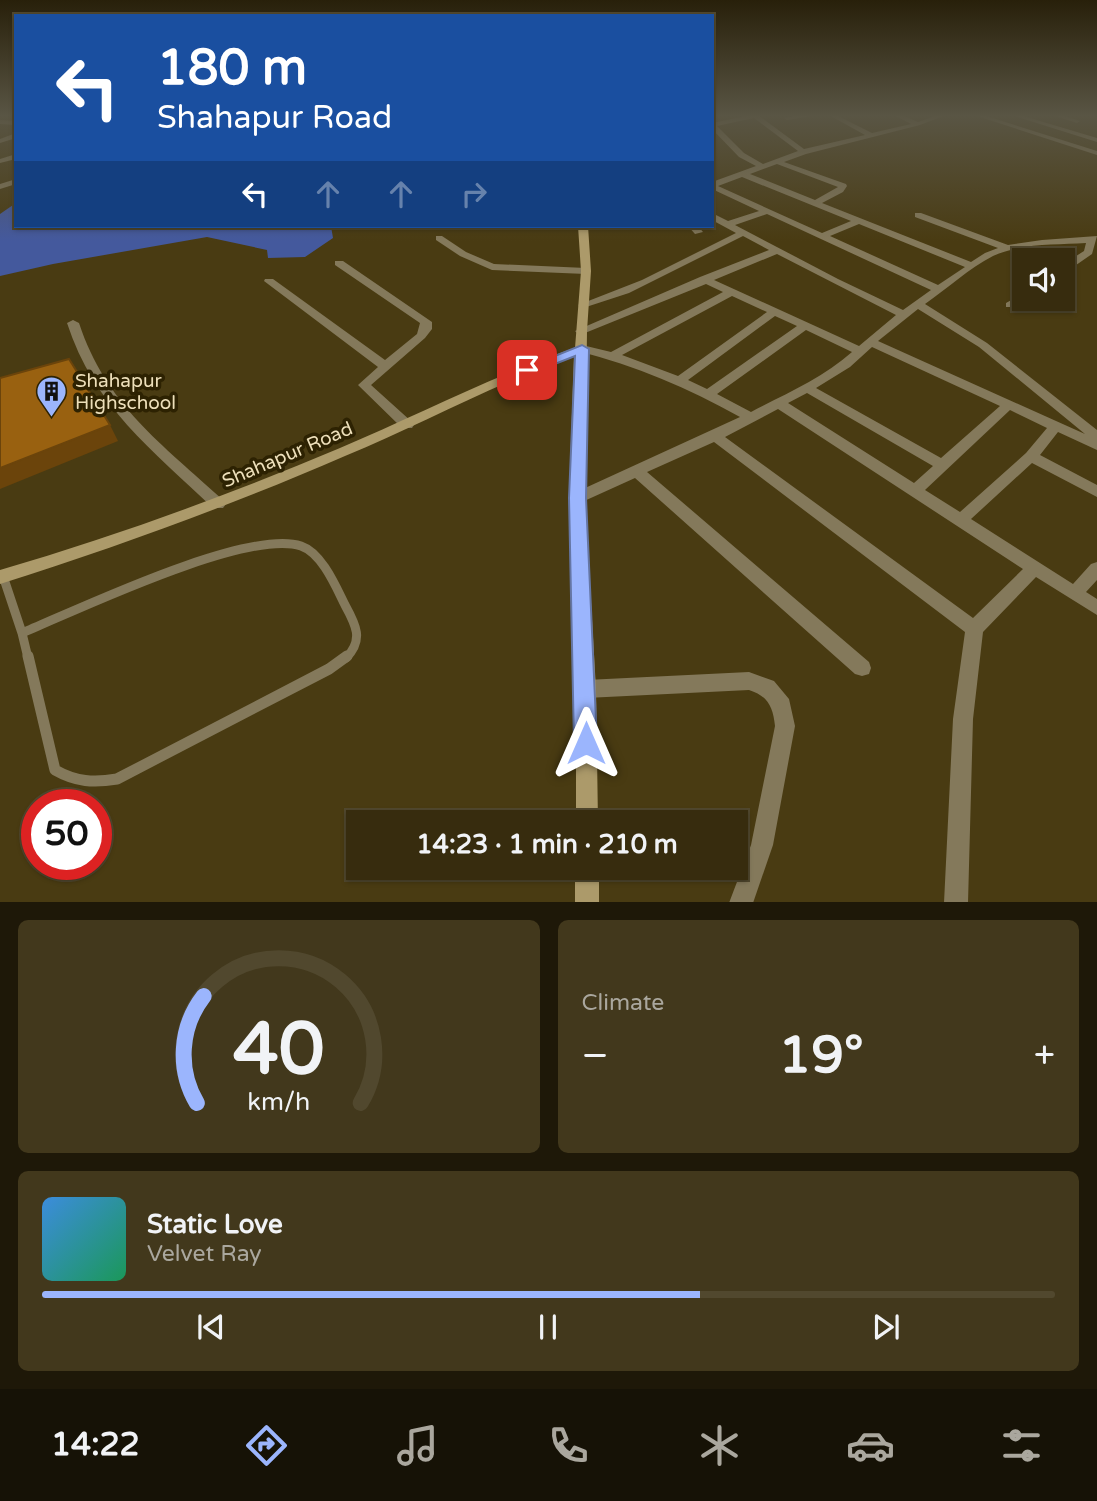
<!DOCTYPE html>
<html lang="en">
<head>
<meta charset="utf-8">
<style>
  :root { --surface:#372c0e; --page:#42381c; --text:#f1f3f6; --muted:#aaa79e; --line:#51482e; --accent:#9bb5fd }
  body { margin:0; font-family:"Varela Round",sans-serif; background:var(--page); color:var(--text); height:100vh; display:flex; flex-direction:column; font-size:26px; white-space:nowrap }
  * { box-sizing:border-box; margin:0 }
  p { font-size:23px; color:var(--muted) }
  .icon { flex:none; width:38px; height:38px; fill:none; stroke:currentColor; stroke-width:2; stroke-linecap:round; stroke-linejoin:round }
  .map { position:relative; height:902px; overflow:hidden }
  .sheet { display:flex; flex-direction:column; gap:18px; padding:18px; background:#1e1808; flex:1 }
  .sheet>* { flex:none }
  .top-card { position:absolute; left:14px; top:14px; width:700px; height:214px; border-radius:0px; box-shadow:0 2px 5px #0004,0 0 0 2px var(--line); background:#1a4fa0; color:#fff; overflow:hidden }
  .fabs { position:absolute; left:1012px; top:248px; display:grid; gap:14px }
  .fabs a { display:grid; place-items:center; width:63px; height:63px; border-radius:0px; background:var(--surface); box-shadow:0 2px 5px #0004,0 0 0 2px var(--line); font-size:35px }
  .speed { position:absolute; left:21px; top:789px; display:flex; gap:14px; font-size:35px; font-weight:700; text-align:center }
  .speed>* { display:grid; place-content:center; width:91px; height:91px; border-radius:50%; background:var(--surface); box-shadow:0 2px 5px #0004,0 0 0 2px var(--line); line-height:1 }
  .speed .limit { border:10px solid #d22; background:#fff; color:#111 }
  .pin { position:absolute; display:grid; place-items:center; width:60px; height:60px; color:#fff; margin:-30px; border-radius:14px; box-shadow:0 4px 10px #0006 }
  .me { position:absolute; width:77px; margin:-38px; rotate:0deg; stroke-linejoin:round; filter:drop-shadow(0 0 5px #0008) }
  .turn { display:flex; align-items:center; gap:24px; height:147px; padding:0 28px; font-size:32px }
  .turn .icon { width:91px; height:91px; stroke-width:2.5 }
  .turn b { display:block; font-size:49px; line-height:60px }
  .lanes { display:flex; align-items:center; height:66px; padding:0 28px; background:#0003; justify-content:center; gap:35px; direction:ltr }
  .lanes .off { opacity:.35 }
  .big { font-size:52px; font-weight:800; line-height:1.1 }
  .sheet .tile { flex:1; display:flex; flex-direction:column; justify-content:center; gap:10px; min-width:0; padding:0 24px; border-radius:10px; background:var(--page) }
  .sheet .dial { align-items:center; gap:0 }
  .dial svg { height:182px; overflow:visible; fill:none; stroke:var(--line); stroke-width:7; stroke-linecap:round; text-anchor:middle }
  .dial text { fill:var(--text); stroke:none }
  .song { display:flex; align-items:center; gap:21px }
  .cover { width:84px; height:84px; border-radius:10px; background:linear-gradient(135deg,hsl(210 70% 55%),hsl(150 70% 35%)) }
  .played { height:7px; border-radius:4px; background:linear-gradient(90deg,var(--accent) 65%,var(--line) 65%) }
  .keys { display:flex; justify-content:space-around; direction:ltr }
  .heat { display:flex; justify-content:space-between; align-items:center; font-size:38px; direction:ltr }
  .sheet .tiles { flex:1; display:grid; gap:18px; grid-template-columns:1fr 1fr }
  .tile:last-child { grid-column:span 2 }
  .trip { position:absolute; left:346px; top:810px; width:402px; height:70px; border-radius:0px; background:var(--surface); box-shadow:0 2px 5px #0004,0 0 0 2px var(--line); font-weight:800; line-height:70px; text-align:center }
  .menu { display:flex; height:112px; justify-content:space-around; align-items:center; background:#161206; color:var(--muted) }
  .menu .icon { width:49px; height:49px }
  .menu .current { color:var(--accent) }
  .menu b { font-size:32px; color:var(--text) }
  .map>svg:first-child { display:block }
  .water { fill:#44599d }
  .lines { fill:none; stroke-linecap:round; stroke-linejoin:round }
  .service-far1 { stroke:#84795b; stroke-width:9 }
  .service { stroke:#84795b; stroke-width:11 }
  .minor { fill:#84795b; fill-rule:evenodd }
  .secondary { fill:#ac9a6a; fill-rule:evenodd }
  .shaded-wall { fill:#6b440b }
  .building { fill:#996110; stroke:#6b440b; stroke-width:2 }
  .route { fill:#9bb5fd; stroke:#6576a4; stroke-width:2 }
  .labels { text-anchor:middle; stroke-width:7; stroke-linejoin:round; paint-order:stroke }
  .poi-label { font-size:19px; fill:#eddfba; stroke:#2d2202; text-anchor:start }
  .street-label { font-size:19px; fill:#eddfba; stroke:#2d2202 }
</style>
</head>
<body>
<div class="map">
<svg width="1097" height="903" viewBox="0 0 1097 903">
  <rect width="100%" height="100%" fill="#493b12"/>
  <path class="water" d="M13,205L16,206V226H331L333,238L305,257L268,258L267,250L207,237L53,264L0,276V214Z"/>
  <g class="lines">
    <path class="service-far1" d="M3,576L22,633
      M22,633L28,658
      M22,633C77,610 248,528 301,546C322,553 336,587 345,605C356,625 364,640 346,658"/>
    <path class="service" d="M28,656L55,770C76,782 94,783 117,779L329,669L347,656"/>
    <path class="minor" d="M751,115H758L804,149L865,135L829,115H836L872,133L911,124L894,115H902L918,122L938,115H946L920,125L806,154L784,162L846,184L847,186L843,192L822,203L971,262L985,253L998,248L915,217V213H921L1008,245L1042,240L1097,236L1092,254L1066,272L1062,273V265L1084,251L1086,243C1055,245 1021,243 993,256C969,268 947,289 925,304L987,343L1097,430V450L1058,432L1040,455L1097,485V497L1032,463L971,519L1073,584L1091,564L1097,562V580L1086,592L1097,599V615L1036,577L983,632L973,719L968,903H944L953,719L965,632L714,442L647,472L869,662L871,668L869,674L862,676L855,674L635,478L582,502H572L569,498L572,494L740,417C688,388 636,366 578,351L576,349L582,345L611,352L723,292L706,284L585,333H577L575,331L700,277L769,250L743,236L629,293L583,308L578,305L642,280L736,233L712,220V213L728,221L759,211L712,189V182L756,166L739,157L712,129V123ZM754,118L798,151L763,164L744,153L717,126ZM777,164L838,187L815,200L750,174ZM742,177L851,221L822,233L718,186ZM767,214L931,290L903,310L838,279L735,225ZM859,224L965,267L938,285L830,236ZM777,254L896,315L859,346L714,280ZM732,296L767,312L678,376L622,355ZM918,309L979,347L1085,434L878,341ZM775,316L797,326L707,389L688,380ZM806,330L852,352C823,378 785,394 751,412L717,394ZM872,347L1000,406L941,458L816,388L850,367ZM807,393L933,466L914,483L788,403ZM778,409L1023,569L973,618L725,437ZM1010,410L1047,428L1026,453L960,512L925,490Z
      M800,115H818L787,120L784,118Z
      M974,115H983L1097,151V155Z
      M1011,115H1020L1097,138V142Z
      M1052,115H1061L1080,121L1077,123Z
      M0,120L16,121V125L0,124Z
      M16,133V138L0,143V139Z
      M16,154V159L0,163V159Z
      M16,179V184L0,189V184Z
      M688,226H698L703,232L695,234Z
      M436,236H442L466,252L494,264L586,268L591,271L586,274L492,270L460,256L436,240Z
      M335,261H343L432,322V329L425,338L371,385L412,422L414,425L412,428H402L358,385L378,367L264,281L265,279H273L385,360L417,334L420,323L335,265Z
      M1024,293V299H1026L1014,307H1006V303Z
      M73,320L79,323C106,405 162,444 223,500L226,504L223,508H213C152,450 94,406 67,323Z
      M749,672L774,681L789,699L795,726L773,845L753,903H729L751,845L775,726C773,707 768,696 749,690L586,698L579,695L576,689L579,683L586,680Z"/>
    <path class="secondary" d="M578,226H588L591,271L587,331L585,498L596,689L598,822H576V689L569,498L574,356C496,383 422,424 345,456C232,505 117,547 0,584V570C116,536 229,495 340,448C418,415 494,375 575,348L581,271Z
      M575,868H599V903H575Z"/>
  </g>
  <path class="shaded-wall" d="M110,425L118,441L0,489V468Z"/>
  <path class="building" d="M69,359L110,425L0,468V378Z"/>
  <linearGradient id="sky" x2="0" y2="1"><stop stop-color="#28200a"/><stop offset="0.48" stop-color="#595544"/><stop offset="1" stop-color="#595544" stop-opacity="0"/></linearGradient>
  <rect width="1097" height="241" fill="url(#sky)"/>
  <path class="route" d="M582,345L589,349L586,498L597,743L594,750L586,754L578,750L574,743L569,498L575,356L532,373L527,374L520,370Z"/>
  <defs>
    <symbol id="building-pin" viewBox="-11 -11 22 30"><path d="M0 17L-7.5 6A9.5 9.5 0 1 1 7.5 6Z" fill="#9bb5fd" stroke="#2d2202"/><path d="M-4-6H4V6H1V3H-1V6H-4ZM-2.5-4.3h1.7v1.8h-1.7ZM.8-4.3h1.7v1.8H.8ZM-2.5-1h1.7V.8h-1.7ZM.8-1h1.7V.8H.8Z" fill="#111"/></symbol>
  </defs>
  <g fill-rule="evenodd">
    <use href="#building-pin" x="34" y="374" width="35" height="47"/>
  </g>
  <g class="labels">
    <g class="poi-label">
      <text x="75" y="387">Shahapur<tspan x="75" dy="22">Highschool</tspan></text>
    </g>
    <g class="street-label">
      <text transform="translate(287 454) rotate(-23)" y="7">Shahapur Road</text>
    </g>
  </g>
</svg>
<div class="fabs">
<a><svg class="icon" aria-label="sound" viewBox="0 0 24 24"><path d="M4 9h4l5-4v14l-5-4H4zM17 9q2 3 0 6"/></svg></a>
</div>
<div class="speed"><div class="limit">50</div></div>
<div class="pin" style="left:527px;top:370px;background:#d93025"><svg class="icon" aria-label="arrive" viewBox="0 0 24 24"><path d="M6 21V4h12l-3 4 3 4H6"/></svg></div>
<svg class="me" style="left:586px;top:743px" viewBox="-20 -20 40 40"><path d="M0-17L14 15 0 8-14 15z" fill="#9bb5fd" stroke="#fff" stroke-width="4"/></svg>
<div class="trip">14:23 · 1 min · 210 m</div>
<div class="top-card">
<div class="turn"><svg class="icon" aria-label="left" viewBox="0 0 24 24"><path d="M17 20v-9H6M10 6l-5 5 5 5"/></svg><div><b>180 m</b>Shahapur Road</div></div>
<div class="lanes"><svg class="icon" aria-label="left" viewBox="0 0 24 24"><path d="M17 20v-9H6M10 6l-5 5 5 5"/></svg><svg class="icon off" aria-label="ahead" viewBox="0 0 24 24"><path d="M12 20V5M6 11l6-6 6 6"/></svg><svg class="icon off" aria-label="ahead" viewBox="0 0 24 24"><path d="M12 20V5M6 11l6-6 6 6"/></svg><svg class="icon off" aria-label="right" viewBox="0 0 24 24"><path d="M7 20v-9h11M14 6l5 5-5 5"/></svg></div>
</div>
</div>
<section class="sheet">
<div class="tiles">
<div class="tile dial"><svg viewBox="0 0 100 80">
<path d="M14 69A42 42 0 1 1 86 69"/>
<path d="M14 69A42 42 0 0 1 17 22" stroke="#9bb5fd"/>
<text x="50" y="56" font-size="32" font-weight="700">40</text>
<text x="50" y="72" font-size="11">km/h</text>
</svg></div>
<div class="tile"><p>Climate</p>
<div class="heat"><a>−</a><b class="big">19°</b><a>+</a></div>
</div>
<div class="tile">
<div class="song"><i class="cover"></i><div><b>Static Love</b><p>Velvet Ray</p></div></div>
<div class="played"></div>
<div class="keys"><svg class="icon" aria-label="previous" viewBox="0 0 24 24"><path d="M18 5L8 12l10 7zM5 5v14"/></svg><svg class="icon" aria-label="pause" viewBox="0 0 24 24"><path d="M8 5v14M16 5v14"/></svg><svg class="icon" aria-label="next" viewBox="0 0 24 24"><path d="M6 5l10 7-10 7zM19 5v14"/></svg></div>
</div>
</div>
</section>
<nav class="menu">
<b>14:22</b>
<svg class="icon current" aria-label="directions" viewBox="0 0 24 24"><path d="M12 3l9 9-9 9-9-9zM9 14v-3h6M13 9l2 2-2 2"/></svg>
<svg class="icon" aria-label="music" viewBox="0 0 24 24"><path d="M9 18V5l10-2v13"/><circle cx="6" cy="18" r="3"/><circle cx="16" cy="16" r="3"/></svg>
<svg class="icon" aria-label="phone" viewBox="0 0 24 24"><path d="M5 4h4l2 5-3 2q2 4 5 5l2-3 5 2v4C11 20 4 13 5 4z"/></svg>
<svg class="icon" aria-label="climate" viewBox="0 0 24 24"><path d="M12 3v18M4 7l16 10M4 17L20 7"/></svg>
<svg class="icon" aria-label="car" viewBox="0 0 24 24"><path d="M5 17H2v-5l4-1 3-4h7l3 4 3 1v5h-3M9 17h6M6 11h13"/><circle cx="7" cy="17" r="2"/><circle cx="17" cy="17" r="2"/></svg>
<svg class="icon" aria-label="filters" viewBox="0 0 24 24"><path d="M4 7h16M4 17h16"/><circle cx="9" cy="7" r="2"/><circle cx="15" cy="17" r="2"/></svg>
</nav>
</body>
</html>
